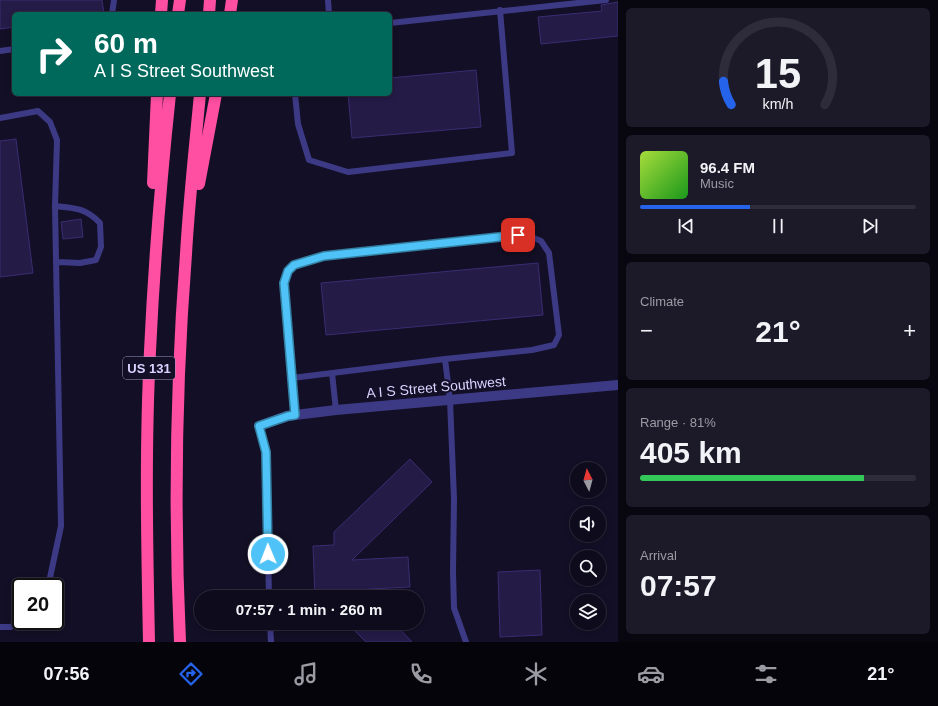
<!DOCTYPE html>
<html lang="en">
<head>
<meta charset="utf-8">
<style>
  :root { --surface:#0e0b1c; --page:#1c1929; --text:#f1f3f6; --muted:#9b9ba3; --line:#2e2b3b; --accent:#2563eb }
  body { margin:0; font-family:Helvetica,sans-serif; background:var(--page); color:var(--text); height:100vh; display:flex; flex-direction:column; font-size:15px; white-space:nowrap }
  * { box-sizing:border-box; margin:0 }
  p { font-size:13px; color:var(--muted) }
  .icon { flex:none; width:22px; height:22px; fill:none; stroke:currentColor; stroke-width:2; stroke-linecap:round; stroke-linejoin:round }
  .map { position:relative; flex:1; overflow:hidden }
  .drawer { display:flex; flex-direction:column; gap:8px; padding:8px; background:#08060f; width:320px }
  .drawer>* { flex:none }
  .top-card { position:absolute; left:12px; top:12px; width:380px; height:84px; border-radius:6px; box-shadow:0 2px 6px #0003,0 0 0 1px var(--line); background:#00695c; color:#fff; overflow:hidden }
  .needle { width:26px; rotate:354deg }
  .fabs { position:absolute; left:570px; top:462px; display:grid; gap:8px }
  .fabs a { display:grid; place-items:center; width:36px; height:36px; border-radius:50%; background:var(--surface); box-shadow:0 2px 6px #0003,0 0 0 1px var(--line); font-size:20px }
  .speed { position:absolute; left:12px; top:578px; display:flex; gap:8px; font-size:20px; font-weight:700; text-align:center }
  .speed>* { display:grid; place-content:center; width:52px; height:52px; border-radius:50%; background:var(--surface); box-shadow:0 2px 6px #0003,0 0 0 1px var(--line); line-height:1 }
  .speed .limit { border:2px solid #111; border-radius:6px; background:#fff; color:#111 }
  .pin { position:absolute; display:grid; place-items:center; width:34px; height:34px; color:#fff; margin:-17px; border-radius:8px; box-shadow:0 2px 6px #0006 }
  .me { position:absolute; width:44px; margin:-22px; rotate:359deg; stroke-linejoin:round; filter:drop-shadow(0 0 3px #0008) }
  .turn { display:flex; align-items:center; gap:14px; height:84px; padding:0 16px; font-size:18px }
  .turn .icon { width:52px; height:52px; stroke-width:2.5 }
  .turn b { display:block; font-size:28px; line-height:34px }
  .big { font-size:30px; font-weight:600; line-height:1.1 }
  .drawer .tile { flex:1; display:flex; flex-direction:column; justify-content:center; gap:6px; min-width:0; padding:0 14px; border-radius:6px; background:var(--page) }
  .drawer .dial { align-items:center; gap:0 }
  .dial svg { height:104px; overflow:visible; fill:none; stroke:var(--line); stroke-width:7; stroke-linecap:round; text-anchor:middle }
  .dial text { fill:var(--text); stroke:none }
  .song { display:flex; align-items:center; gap:12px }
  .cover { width:48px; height:48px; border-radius:6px; background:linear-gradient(135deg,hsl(80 70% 55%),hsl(120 70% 35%)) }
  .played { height:4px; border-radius:2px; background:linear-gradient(90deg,var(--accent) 40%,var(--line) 40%) }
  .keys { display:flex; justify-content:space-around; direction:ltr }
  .heat { display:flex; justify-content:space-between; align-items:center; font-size:22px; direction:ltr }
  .charge { height:6px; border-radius:3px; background:linear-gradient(90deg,#34c759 81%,var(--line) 0) }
  .trip { position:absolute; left:194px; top:590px; width:230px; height:40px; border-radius:20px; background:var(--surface); box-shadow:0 2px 6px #0003,0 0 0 1px var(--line); font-weight:600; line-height:40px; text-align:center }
  .tabs { display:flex; height:64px; justify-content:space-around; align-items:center; background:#06040b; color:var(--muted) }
  .tabs .icon { width:28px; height:28px }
  .tabs .selected { color:var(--accent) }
  .tabs b { font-size:18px; color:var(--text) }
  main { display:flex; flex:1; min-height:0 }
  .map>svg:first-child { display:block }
  .building { fill:#241b47; stroke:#3b2d73 }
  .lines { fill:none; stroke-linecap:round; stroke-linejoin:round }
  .lane { stroke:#3d3a85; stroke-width:6 }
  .street { stroke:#3d3a85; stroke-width:10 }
  .highway { stroke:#ff4fa3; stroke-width:12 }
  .route-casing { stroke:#337fa1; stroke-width:10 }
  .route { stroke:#4fc3f7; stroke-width:7 }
  .labels { text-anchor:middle; stroke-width:4; stroke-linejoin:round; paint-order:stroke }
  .shield { fill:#130f26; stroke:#9e99be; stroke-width:1 }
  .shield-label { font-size:13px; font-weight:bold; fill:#d9d4ff }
  .street-label { font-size:14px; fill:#d9d4ff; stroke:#130f26 }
</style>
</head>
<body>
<main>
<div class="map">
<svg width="618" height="642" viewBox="0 0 618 642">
  <rect width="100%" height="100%" fill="#130f26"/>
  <path class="building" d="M0,0H102L104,14H14V27L0,29Z
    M618,2V36L541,44L538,17L602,11L601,5Z
    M476,70L481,127L352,138L348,94H390V78Z
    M16,139L33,273L0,277V141Z
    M81,219L83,237L63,239L61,222Z
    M538,263L543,315L326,335L321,283Z
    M410,459L432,482L352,560L408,557L410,587L369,589L370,597H315L313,546L334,545V532Z
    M540,570L542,635L500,637L498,572Z
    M347,623H394L412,642H366Z"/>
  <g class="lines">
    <path class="lane" d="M328,0L329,14
      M112,14L114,0
      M390,23L606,0
      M0,51L14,49
      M295,94L298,124L309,160L348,172L512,153L500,10
      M0,118L38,111L50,122L57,140L55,206L61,526L48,587
      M55,206C75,208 86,208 100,223L101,247L96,260L80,263L57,262
      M332,373L336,410
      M292,378L445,359
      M295,415L284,283L288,271L294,265L324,256L504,237L529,236L541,241L549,253L559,335L554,345L532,350L445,359L450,400L454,499L453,571L454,608L466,642
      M259,426L266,453L269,597
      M270,623L271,642
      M0,627H11L21,619"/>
    <path class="street" d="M259,426L287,416L336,410L618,385"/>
    <path class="highway" d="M161,14L162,0
      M178,14L180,0
      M209,14L210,0
      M230,14L232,0
      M153,183L157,94
      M199,184L216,94
      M149,642C147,545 145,448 150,351C154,265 161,179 170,94
      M180,642C174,513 176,383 186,254C189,201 195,147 200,94"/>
  </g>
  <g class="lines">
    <defs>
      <path id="route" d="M268,554L266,452L259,426L288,416L295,415L284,283L288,271L294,265L324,256L518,235"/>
    </defs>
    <use href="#route" class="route-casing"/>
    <use href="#route" class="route"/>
  </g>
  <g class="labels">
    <rect class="shield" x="123" y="357" width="52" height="22" rx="3"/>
    <g class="shield-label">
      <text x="149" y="373">US 131</text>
    </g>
    <g class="street-label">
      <text transform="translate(436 387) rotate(-5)" y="5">A I S Street Southwest</text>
    </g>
  </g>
</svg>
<div class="fabs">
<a><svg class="needle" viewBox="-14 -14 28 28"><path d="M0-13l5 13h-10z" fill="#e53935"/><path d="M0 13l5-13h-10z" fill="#9b9ba3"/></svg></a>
<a><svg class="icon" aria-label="sound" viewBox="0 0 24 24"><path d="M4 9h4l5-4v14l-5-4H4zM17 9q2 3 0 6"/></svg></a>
<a><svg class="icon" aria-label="search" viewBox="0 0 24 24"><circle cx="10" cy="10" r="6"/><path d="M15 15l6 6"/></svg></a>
<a><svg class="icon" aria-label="layers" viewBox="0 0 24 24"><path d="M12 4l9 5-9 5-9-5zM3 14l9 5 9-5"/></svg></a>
</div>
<div class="speed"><div class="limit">20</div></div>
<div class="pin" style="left:518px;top:235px;background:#d93025"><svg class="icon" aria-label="arrive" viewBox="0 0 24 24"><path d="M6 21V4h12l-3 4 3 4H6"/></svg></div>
<svg class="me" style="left:268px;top:554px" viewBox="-20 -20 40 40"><circle r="17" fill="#4fc3f7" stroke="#fff" stroke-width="3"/><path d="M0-11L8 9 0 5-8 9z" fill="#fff"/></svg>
<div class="trip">07:57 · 1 min · 260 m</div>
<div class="top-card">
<div class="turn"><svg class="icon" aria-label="right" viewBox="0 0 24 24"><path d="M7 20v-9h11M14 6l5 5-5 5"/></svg><div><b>60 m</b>A I S Street Southwest</div></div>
</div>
</div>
<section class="drawer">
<div class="tile dial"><svg viewBox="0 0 100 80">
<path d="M14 69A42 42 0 1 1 86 69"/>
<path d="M14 69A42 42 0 0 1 8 51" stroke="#2563eb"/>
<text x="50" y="56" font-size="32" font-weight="700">15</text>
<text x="50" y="72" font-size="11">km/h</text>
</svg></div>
<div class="tile">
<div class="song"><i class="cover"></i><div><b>96.4 FM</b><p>Music</p></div></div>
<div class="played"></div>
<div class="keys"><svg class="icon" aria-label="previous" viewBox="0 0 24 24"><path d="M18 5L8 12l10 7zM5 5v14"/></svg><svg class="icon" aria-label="pause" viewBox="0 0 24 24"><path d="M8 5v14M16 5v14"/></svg><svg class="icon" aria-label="next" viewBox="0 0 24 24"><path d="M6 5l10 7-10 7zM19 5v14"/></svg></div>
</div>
<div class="tile"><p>Climate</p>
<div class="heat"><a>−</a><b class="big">21°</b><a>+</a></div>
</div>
<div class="tile"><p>Range · 81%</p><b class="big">405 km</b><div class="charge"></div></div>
<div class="tile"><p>Arrival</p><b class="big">07:57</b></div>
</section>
</main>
<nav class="tabs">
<b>07:56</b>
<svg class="icon selected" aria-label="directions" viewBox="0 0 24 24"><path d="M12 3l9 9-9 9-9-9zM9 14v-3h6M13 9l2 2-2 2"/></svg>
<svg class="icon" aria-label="music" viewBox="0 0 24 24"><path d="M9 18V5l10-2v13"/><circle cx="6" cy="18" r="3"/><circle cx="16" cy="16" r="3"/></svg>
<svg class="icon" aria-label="phone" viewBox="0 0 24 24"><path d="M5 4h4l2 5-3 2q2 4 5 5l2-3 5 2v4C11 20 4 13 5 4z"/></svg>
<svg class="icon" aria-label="climate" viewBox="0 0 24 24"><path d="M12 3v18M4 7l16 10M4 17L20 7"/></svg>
<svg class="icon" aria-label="car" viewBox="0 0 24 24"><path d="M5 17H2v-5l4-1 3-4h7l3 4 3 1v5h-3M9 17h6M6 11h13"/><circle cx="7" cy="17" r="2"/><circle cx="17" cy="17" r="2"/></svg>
<svg class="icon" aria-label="filters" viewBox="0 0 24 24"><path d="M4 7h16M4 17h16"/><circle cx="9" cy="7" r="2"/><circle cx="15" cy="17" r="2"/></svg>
<b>21°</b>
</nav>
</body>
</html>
